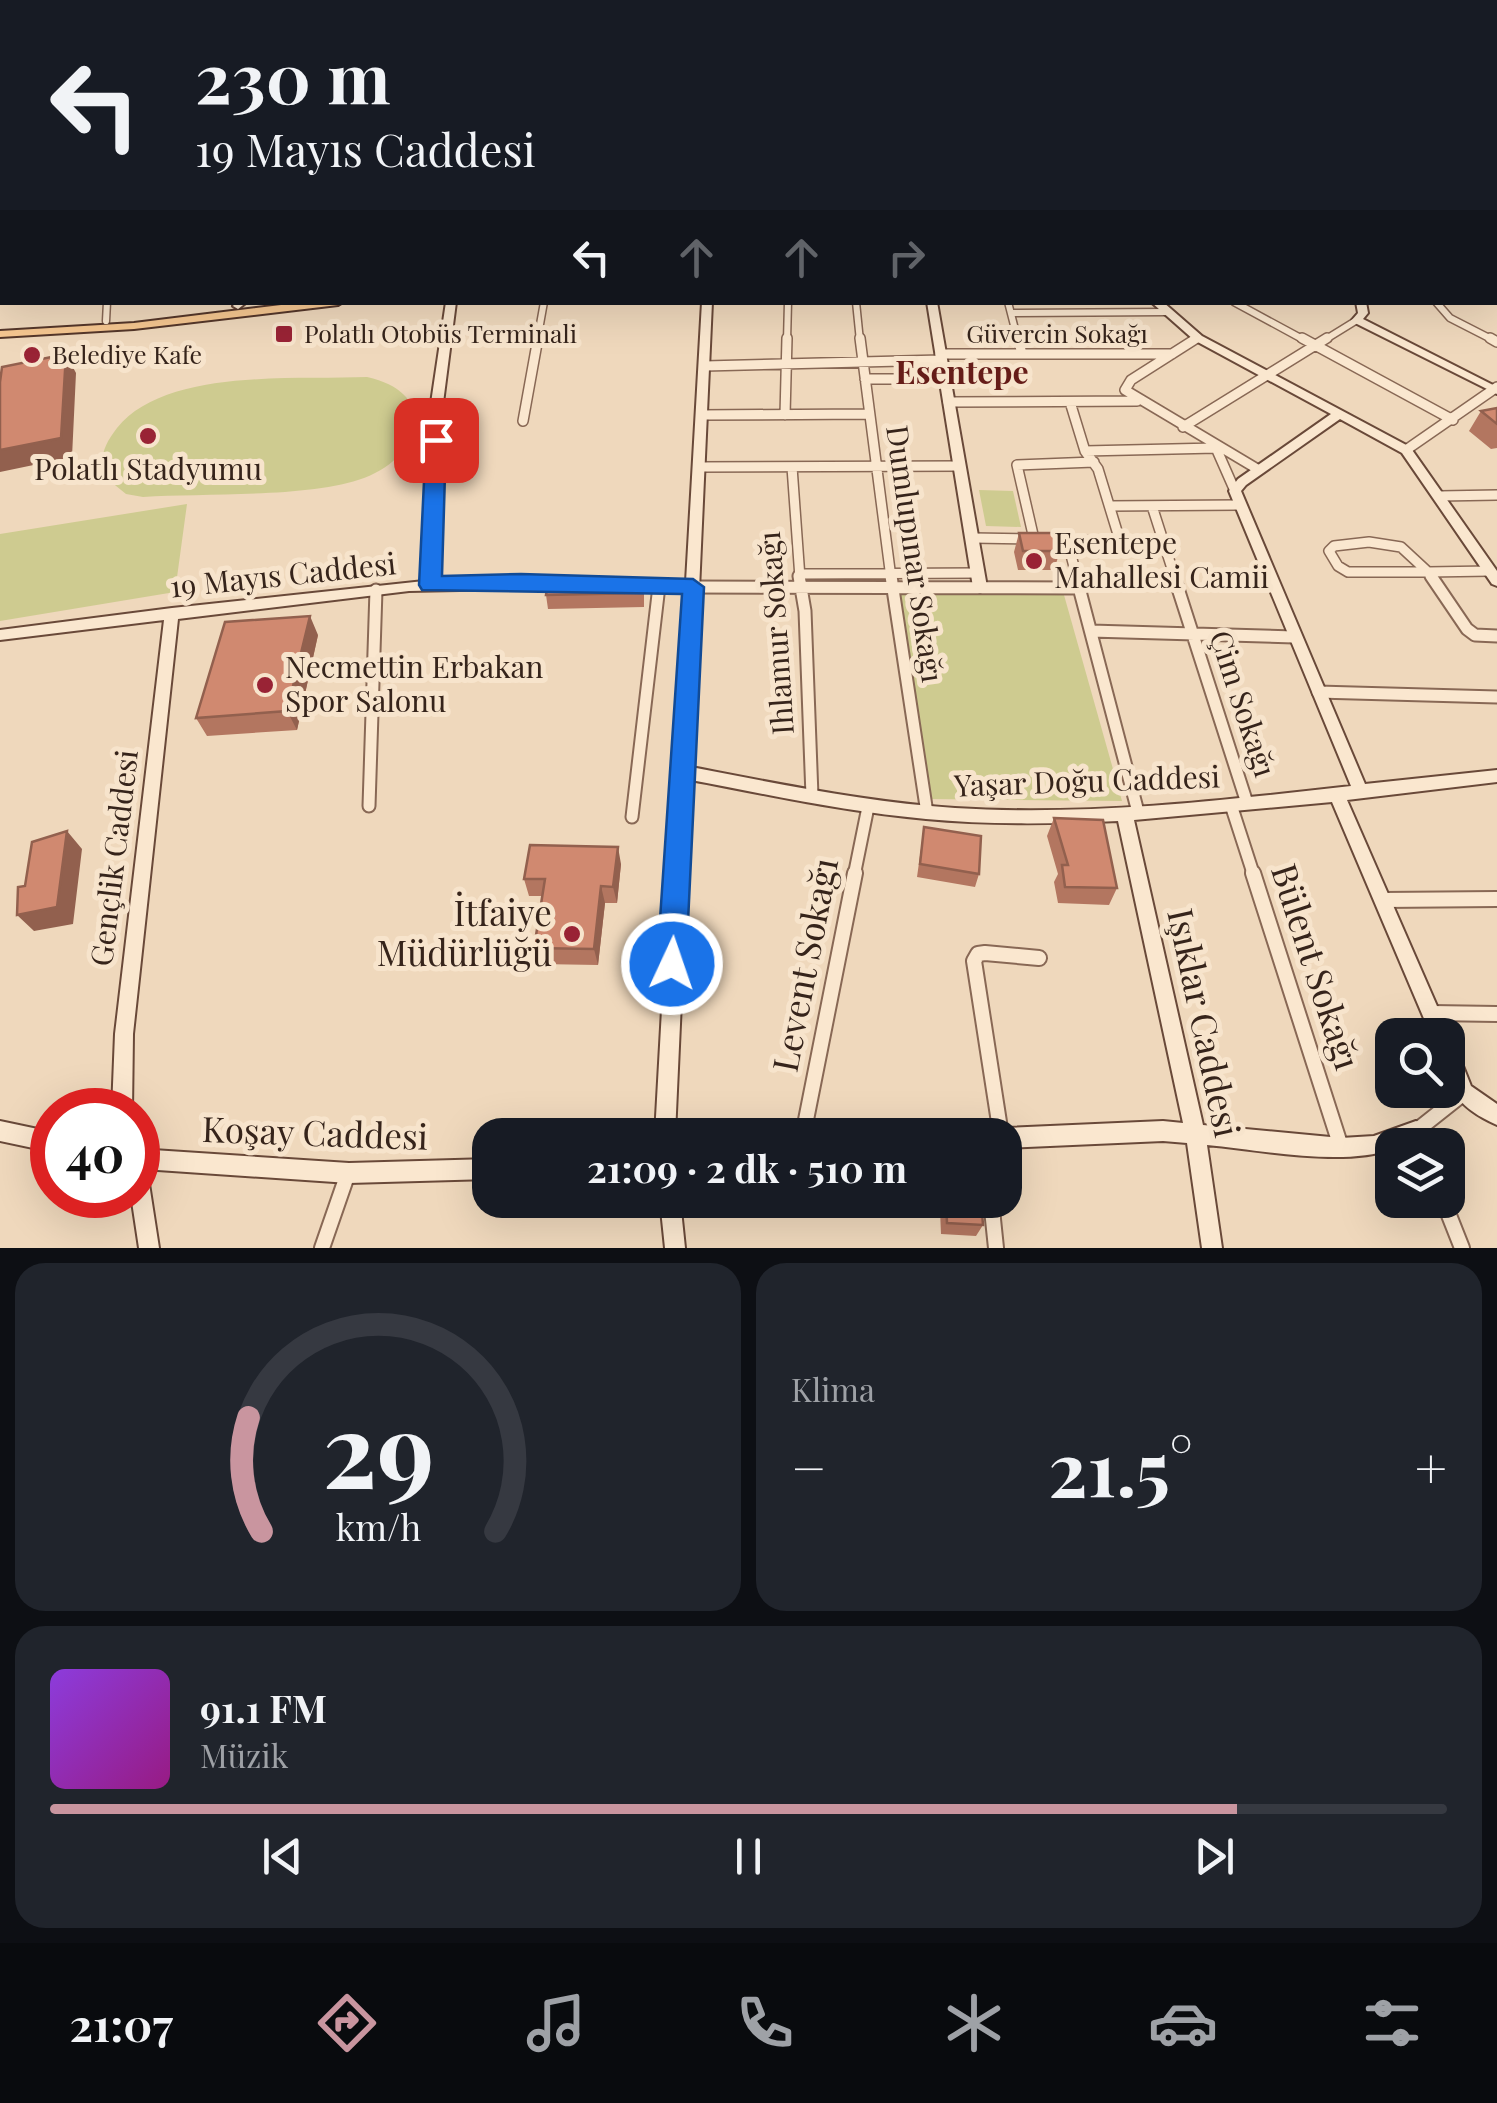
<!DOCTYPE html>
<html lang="tr">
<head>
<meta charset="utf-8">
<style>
  :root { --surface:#171b24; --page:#20242c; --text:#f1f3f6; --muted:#9ea1a6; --line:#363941; --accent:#c9959f }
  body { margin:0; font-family:"Playfair Display",serif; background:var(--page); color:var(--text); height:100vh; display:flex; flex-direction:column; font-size:38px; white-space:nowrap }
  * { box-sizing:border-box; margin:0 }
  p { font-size:32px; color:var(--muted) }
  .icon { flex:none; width:55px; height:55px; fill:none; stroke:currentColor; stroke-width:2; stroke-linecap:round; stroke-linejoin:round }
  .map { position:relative; height:1248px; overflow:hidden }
  .side { display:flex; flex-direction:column; gap:15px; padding:15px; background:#0d0f14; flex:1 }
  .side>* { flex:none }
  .top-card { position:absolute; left:0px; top:0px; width:1498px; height:305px; box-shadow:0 10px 40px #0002; background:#171b24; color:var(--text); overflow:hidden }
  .tools { position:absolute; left:1375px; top:1018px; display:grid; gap:20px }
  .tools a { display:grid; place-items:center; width:90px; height:90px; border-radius:20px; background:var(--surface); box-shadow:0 10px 40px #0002; font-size:50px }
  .speed { position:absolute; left:30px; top:1088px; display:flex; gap:20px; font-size:50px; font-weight:700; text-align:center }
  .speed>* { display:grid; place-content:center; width:130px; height:130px; border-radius:50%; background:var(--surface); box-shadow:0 10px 40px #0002; line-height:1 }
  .speed .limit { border:15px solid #d22; background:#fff; color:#111 }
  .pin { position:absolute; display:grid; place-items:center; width:85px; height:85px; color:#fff; margin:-42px; border-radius:20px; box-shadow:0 5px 15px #0006 }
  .me { position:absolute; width:110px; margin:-55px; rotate:3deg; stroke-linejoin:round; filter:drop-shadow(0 0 8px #0008) }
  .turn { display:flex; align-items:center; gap:35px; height:210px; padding:0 30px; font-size:45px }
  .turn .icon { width:130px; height:130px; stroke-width:2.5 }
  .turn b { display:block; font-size:70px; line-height:85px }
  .lanes { display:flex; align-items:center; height:95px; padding:0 30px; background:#0003; justify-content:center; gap:50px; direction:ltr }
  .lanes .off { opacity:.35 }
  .big { font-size:75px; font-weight:700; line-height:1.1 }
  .side .widget { flex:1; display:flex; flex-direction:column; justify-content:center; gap:15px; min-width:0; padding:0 35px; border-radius:30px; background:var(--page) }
  .side .dial { align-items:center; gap:0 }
  .dial svg { height:260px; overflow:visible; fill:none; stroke:var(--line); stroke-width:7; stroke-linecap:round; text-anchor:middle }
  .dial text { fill:var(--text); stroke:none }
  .song { display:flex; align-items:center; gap:30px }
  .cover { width:120px; height:120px; border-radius:15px; background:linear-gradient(135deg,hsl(270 70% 55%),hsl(310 70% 35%)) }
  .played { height:10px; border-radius:5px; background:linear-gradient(90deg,var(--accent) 85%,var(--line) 85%) }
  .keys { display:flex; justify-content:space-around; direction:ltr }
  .heat { display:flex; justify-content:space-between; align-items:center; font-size:55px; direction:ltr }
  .side .tiles { flex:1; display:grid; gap:15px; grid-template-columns:1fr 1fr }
  .widget:last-child { grid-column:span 2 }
  .trip { position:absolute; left:472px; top:1118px; width:550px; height:100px; border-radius:30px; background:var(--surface); box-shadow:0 10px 40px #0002; font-weight:700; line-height:100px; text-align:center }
  .tab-bar { display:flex; height:160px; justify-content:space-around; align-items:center; background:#090b0e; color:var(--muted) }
  .tab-bar .icon { width:70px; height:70px }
  .tab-bar .selected { color:var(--accent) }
  .tab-bar b { font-size:45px; color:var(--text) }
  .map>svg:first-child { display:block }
  .green { fill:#cecb90 }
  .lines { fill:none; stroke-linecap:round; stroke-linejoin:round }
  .runway { stroke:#927e6c; stroke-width:82 }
  .street-far4-casing { stroke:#886855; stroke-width:8 }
  .street-far3-casing { stroke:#886855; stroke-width:9 }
  .street-far2-casing { stroke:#886855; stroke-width:12 }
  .street-far1-casing { stroke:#886855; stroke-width:15 }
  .street-casing { stroke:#886855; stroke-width:18 }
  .secondary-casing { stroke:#694939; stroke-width:4 }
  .primary-casing { stroke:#55372a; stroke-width:4 }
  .street-far4 { stroke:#fae7cf; stroke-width:5 }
  .street-far3 { stroke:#fae7cf; stroke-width:6 }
  .street-far2 { stroke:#fae7cf; stroke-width:9 }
  .street-far1 { stroke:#fae7cf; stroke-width:11 }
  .street { stroke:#fae7cf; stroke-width:14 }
  .secondary { fill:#fae7cf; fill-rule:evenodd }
  .primary { fill:#f6c791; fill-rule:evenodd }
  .wall { fill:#b37660 }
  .shaded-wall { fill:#92604e }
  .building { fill:#d08970; stroke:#92604e; stroke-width:2.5 }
  .route { fill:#1a73e8; stroke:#114b97; stroke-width:2.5 }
  .poi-dot { fill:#992335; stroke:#f7e4cc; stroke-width:4 }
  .labels { text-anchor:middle; stroke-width:10; stroke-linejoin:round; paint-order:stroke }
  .far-poi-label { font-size:25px; fill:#36241b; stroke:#f7e4cc; text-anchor:start }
  .far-street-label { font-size:25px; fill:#36241b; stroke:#f7e4cc }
  .poi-label { font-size:30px; fill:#36241b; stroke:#f7e4cc; text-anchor:start }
  .street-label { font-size:30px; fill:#36241b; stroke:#f7e4cc }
  .far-district-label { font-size:32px; font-weight:bold; fill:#651c18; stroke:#f7e4cc }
  .near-poi-label { font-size:35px; fill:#36241b; stroke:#f7e4cc; text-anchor:end }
  .near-street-label { font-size:35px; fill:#36241b; stroke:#f7e4cc }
</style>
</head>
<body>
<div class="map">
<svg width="1497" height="1248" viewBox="0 0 1497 1248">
  <rect width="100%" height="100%" fill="#efd8bc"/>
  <path class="green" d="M367,377C440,393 422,456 364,478C311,498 204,493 143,497L126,494L105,477C99,457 104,445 117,428C165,368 295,380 367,377Z
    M979,490L1013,491L1021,527L986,526Z
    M187,504L175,592L0,621V534Z
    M900,591L1064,595L1122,801L929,799Z"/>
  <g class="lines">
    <path class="runway" d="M958,2L964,0"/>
    <defs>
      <path id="street-far4" d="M283,0L287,2
        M507,2L511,0
        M773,2L779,0
        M0,70L2,77"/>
      <path id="street-far3" d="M856,302L860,341
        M1008,302L1018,341
        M1234,302L1306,341
        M1436,302L1450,318L1495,341
        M1011,313L1166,312
        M106,321L107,302
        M537,341L544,302
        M787,341L788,302
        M1193,341L1198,338
        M1323,341L1357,320"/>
      <path id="street-far2" d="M860,338L891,578
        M1018,338L1022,354
        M1197,338L1131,380L1125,390L1259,470
        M1302,338L1453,420
        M1490,338L1497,342
        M940,354H1172
        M705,366L941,360
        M865,379H945
        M948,402L1137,401
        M1070,402L1085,451L1098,469L1120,541
        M701,415L869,414
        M785,415L787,338
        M523,421L538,338
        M1183,427L1327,338
        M1406,450L1497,387
        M1085,451L1216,448L1235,491
        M699,467L960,466
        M792,467L800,578
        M1440,496L1497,495
        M1110,506L1238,505
        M1152,506L1175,578
        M973,538L1027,539
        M1034,539L1017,465L1094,462
        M1044,540L1163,542
        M1067,540L1077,578
        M1369,542L1401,547L1428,572H1348L1338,566L1329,551L1334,546Z
        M1428,572L1433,578
        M1428,572L1490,571
        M800,574L979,573"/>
      <path id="street-far1" d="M799,576L805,611L812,796
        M891,576L927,813
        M1076,576L1138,812
        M1174,576L1247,803
        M1431,576L1467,629L1475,635L1497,636
        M693,587L1080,588
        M1091,631L1294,637
        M1318,692L1497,697
        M1231,805L1254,876
        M369,806L376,590
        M632,817L659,586
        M854,876L868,807"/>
      <path id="street" d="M1253,873L1341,1147
        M1383,900L1497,899
        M1432,1013L1497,1014
        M803,1135L855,873
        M1001,1135L974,961L978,954L985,953L1039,958
        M1421,1145L1416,1131L1464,1093
        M991,1200L996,1248
        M1443,1200L1462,1248
        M322,1248L348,1173"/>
      <path id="secondary" d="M580,0H588L586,2H579Z
        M1083,0H1089V2H1083Z
        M1179,0H1187L1188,2H1181Z
        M1495,13H1497V17H1495Z
        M1495,36H1497V42H1495Z
        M0,62H2V66H0Z
        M1495,141H1497V145H1495Z
        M2,226V232L0,233V227Z
        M1495,228H1497V234H1495Z
        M0,287H2V293H0Z
        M236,302H247L238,309L233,306Z
        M446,302H456L443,403L437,581L563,578L570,583L563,588L409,591L178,619L133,1034L132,1110H112L115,1034L164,620L0,640V630L172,608L424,581L431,403Z
        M702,302H712L691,767C779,784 866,802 955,808C1087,816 1220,801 1351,786L1229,491L1238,479L1331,414L1194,340L1151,302H1163L1202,336L1410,447L1497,571V586L1492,584L1402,453L1340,419L1246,485L1241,491L1365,784L1497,770V782L1347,800L1447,1029L1449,1035L1448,1039V1035H1431L1332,802L1134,820L1203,1125L1341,1138L1374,1136L1416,1121L1423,1124L1426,1131L1423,1138L1404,1145H1392V1149C1343,1167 1260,1150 1207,1145L1222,1248H1202L1187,1143L1163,1141L1005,1148V1135H996L998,1131L1005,1128L1163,1121L1183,1123L1118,821C1054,824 989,825 926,819C847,812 769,795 691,780L675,1135H655L675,776L673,772L676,767L686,592L629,590L622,585L629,580L686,582Z
        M927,302H937L987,587L980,592L973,587Z
        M1356,302H1366L1368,313L1363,319L1497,387V394L1353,322L1352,320L1358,313Z
        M1448,1044L1455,1046L1471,1086L1497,1104V1125C1455,1106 1445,1088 1448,1044Z
        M0,1121L52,1132V1152L0,1141Z
        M138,1149L349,1163L490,1159V1179L349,1183L143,1169L148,1177L159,1248H139L131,1195H138Z
        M660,1200H680L685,1248H665Z"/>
      <path id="primary" d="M1495,253H1497V260H1495Z
        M306,302H343L338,305L134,329L0,337V331L134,323Z"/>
    </defs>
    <use href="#street-far4" class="street-far4-casing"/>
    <use href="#street-far3" class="street-far3-casing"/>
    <use href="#street-far2" class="street-far2-casing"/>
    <use href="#street-far1" class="street-far1-casing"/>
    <use href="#street" class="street-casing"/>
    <use href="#secondary" class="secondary-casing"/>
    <use href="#primary" class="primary-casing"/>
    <use href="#street-far4" class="street-far4"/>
    <use href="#street-far3" class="street-far3"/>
    <use href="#street-far2" class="street-far2"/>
    <use href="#street-far1" class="street-far1"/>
    <use href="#street" class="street"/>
    <use href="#secondary" class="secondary"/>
    <use href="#primary" class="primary"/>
  </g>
  <path class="wall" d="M1497,408V448L1491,449L1469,431L1481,411Z
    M1019,533L1060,551L1054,570H1018L1014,552Z
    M644,581V607L548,609L546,595Z
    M318,635L297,730L207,736L196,718Z
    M1054,818L1117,888L1109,905L1058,903L1054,882L1058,874L1047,836Z
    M924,827L979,874L975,887L917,877Z
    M621,864L617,903H605L598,965L539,964L534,948L542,896H529L524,879Z
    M918,1200H981L983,1225L976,1236L941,1234L940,1210L919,1209Z"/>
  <path class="shaded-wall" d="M66,354L76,373L72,457L0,472V450Z
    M310,616L318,635L297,730L287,711Z
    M67,831L82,849L73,924L34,931L17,915Z
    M618,847L621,864L617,903L613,887Z
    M601,886L605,903L598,965L594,949Z"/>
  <path class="building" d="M66,354L61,438L0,450V382L2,367Z
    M1497,408V424L1481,411Z
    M1019,533H1055L1060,551H1023Z
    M644,581L643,593L546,595L548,582Z
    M310,616L287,711L196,718L225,622Z
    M1054,818L1103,820L1117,888L1065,887L1062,865H1068Z
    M924,827L981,836L979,874L920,864Z
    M67,831L57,907L17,915L18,887L25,886L32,842Z
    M530,845L618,847L613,887L601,886L594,949L534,948L545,879H524Z
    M946,1200H981L983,1225L947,1223Z"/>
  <path class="route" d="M436,433L446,440L442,576L521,574L693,579L704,587L686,964L682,974L672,978L661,974L657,964L682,594L422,590L419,585L426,440Z"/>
  <g class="poi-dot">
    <rect x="274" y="324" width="20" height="20" rx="5"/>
    <circle cx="32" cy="355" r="10"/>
    <circle cx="148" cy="436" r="10"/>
    <circle cx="1034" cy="561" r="10"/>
    <circle cx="265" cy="685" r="10"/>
    <circle cx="572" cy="934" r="10"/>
  </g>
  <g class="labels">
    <g class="far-poi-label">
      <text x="304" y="343">Polatlı Otobüs Terminali</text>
      <text x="52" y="364">Belediye Kafe</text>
    </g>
    <g class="far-street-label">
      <text x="1057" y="343">Güvercin Sokağı</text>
    </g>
    <g class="poi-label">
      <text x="148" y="480" text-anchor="middle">Polatlı Stadyumu</text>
      <text x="1054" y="554">Esentepe<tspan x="1054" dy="34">Mahallesi Camii</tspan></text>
      <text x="285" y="678">Necmettin Erbakan<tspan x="285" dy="34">Spor Salonu</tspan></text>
    </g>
    <g class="street-label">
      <text transform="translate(914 554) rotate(82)" y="10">Dumlupınar Sokağı</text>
      <text transform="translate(283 576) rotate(-6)" y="10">19 Mayıs Caddesi</text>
      <text transform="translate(777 633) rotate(-94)" y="10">Ihlamur Sokağı</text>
      <text transform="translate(1242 704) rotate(72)" y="10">Çim Sokağı</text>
      <text transform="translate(1087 782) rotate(-2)" y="10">Yaşar Doğu Caddesi</text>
      <text transform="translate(115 858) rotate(-83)" y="10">Gençlik Caddesi</text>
    </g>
    <g class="far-district-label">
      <text x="962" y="384">Esentepe</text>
    </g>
    <g class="near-poi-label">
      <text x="552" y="926">İtfaiye<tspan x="552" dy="40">Müdürlüğü</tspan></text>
    </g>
    <g class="near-street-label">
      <text transform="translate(806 965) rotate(-79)" y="12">Levent Sokağı</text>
      <text transform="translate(1315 967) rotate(72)" y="12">Bülent Sokağı</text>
      <text transform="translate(1203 1023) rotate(78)" y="12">Işıklar Caddesi</text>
      <text transform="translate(315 1134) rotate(2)" y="12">Koşay Caddesi</text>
    </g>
  </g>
</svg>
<div class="tools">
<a><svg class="icon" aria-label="search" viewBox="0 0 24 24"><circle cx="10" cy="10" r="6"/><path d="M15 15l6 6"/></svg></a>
<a><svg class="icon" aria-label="layers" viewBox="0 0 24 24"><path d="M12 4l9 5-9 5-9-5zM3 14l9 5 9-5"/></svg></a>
</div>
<div class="speed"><div class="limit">40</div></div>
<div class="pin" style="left:436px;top:440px;background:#d93025"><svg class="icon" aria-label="arrive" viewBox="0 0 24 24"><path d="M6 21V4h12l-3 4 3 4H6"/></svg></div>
<svg class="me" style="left:672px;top:964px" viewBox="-20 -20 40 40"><circle r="17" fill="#1a73e8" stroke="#fff" stroke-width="3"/><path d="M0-11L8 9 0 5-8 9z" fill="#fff"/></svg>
<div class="trip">21:09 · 2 dk · 510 m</div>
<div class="top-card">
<div class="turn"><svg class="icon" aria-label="left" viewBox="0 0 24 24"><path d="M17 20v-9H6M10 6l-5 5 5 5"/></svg><div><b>230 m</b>19 Mayıs Caddesi</div></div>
<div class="lanes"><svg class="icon" aria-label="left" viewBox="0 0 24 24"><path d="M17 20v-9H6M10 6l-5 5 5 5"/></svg><svg class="icon off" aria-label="ahead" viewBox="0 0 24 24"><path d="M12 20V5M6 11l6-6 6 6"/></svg><svg class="icon off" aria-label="ahead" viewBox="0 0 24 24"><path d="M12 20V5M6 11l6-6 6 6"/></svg><svg class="icon off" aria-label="right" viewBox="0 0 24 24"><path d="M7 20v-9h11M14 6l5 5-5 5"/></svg></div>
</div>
</div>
<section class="side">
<div class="tiles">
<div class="widget dial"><svg viewBox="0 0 100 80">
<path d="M14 69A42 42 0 1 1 86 69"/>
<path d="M14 69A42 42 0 0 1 10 34" stroke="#c9959f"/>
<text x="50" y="56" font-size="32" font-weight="700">29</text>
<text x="50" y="72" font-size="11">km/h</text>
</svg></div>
<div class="widget"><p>Klima</p>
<div class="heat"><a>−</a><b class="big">21.5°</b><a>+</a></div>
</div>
<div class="widget">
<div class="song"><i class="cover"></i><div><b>91.1 FM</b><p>Müzik</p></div></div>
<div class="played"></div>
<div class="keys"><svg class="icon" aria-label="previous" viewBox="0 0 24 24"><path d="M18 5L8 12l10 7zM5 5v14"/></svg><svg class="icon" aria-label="pause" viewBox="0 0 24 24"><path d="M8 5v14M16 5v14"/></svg><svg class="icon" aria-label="next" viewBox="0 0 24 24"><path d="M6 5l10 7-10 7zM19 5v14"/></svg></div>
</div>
</div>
</section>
<nav class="tab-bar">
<b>21:07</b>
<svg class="icon selected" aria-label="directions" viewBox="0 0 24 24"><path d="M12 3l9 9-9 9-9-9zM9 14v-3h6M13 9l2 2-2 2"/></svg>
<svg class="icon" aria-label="music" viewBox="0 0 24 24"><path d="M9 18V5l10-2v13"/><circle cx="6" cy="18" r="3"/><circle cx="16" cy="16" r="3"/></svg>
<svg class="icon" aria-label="phone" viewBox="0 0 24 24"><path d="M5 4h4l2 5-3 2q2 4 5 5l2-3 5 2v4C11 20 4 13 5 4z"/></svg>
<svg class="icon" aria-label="climate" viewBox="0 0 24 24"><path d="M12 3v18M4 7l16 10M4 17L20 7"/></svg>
<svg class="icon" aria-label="car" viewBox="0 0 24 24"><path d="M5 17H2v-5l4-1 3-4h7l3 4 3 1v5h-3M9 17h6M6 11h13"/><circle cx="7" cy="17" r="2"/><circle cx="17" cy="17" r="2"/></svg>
<svg class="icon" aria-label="filters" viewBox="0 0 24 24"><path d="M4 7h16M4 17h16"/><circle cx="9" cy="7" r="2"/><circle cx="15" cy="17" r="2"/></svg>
</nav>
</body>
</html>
